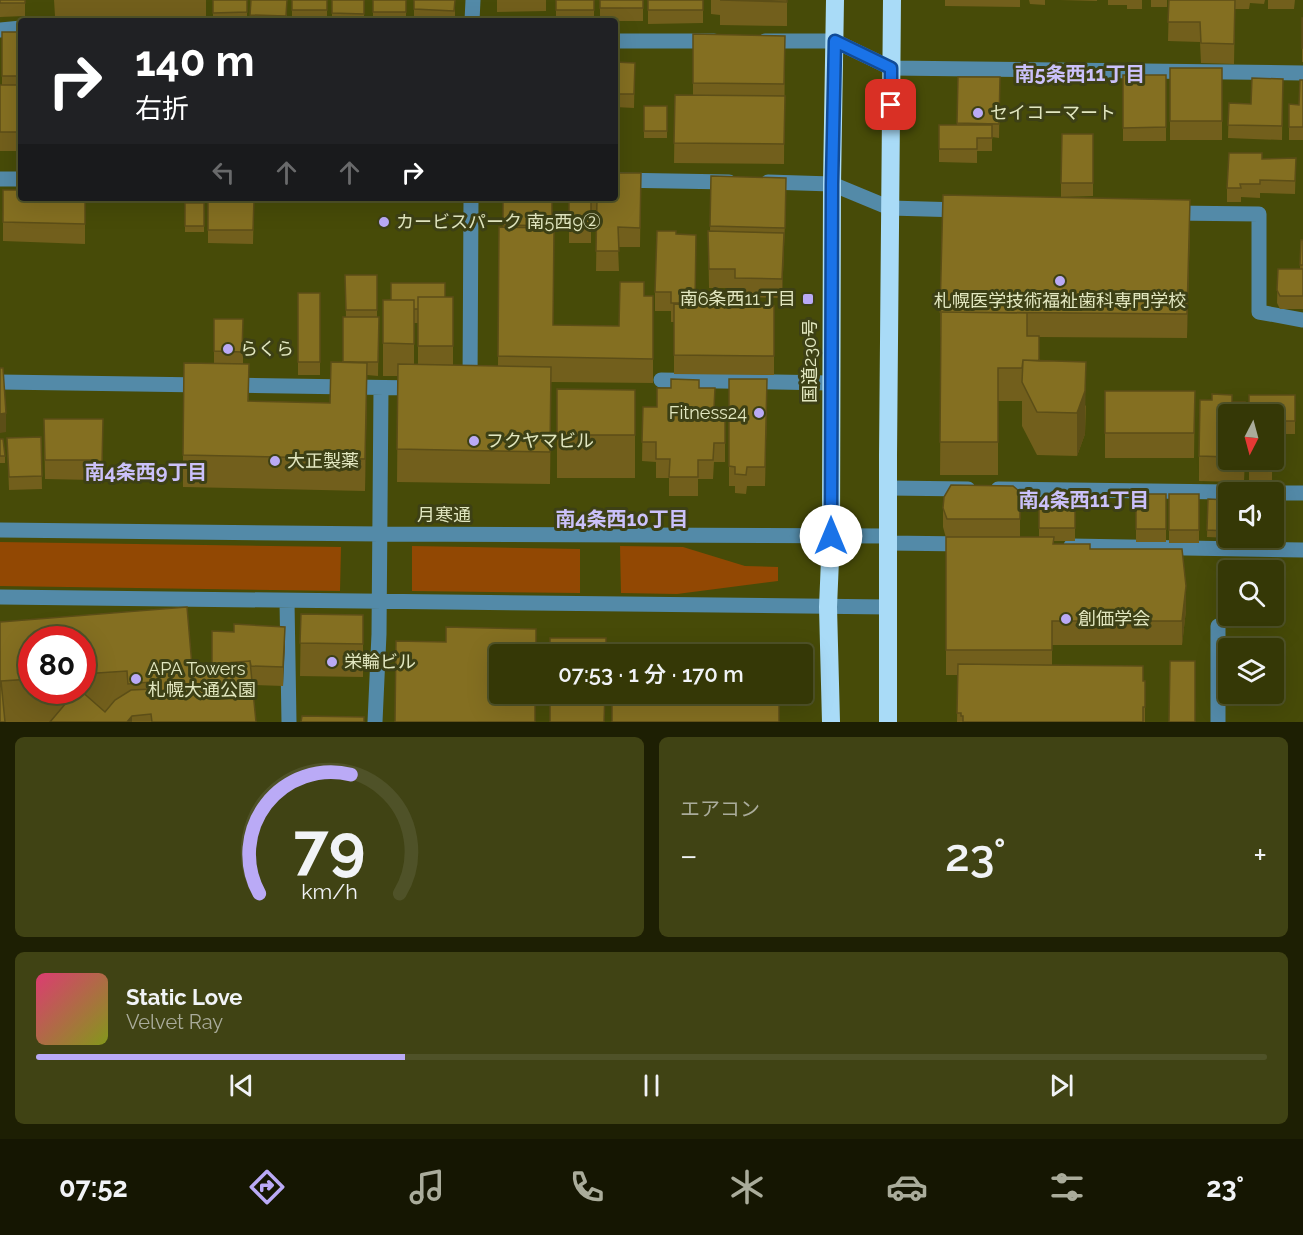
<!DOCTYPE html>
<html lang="ja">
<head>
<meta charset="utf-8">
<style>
  :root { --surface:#353806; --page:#404314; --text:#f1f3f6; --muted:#aaac9b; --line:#4f5228; --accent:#baaaf6 }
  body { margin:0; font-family:Raleway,"Noto Sans JP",sans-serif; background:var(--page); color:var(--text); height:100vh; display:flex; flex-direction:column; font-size:22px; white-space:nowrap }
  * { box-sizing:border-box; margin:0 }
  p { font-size:20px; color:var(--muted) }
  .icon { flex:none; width:33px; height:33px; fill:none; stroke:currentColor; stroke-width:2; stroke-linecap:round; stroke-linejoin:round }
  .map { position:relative; height:722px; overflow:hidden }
  .details { display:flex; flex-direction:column; gap:15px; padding:15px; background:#1d1f03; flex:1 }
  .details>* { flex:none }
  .banner { position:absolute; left:18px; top:18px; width:600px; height:183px; border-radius:6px; box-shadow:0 6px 24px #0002,0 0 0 2px var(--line); background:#202124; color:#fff; overflow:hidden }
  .needle { width:39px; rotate:186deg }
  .fabs { position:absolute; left:1218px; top:404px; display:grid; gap:12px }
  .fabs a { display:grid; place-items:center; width:66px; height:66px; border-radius:6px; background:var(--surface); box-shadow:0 6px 24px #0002,0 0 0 2px var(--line); font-size:30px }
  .speed { position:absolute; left:18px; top:626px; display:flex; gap:12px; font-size:30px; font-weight:700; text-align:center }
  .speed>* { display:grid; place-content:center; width:78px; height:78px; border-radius:50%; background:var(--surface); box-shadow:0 6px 24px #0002,0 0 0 2px var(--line); line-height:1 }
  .speed .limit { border:9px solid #d22; background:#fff; color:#111 }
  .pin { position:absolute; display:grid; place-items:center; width:51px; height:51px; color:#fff; margin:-26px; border-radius:12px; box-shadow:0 3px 9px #0006 }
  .me { position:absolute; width:66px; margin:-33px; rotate:0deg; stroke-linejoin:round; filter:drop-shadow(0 0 4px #0008) }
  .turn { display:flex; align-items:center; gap:21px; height:126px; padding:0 18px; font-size:27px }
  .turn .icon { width:78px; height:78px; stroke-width:2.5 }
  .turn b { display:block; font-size:42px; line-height:51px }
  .lanes { display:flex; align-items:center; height:57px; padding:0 18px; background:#0003; justify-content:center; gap:30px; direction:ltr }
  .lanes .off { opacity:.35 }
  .big { font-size:45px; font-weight:600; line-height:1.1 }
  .details .card { flex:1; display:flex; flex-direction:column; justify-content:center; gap:9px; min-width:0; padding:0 21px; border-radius:9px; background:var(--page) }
  .details .dial { align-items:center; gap:0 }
  .dial svg { height:156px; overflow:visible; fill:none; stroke:var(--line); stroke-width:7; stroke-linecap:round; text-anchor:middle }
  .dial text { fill:var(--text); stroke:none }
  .song { display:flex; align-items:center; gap:18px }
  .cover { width:72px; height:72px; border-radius:9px; background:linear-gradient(135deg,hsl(340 70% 55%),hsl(70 70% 35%)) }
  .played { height:6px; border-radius:3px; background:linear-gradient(90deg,var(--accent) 30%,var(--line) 30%) }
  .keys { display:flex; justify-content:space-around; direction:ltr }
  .heat { display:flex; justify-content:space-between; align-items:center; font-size:33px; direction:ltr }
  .details .tiles { flex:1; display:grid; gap:15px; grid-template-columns:1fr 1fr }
  .card:last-child { grid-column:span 2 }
  .trip { position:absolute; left:489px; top:644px; width:324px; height:60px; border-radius:6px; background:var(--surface); box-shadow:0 6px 24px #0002,0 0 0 2px var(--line); font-weight:600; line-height:60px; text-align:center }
  .menu { display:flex; height:96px; justify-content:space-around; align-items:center; background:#151602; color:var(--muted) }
  .menu .icon { width:42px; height:42px }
  .menu .on { color:var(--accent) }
  .menu b { font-size:27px; color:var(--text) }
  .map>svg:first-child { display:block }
  .green { fill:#924803 }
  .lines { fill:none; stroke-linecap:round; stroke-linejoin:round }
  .minor { stroke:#538aa8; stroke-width:15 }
  .highway { stroke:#a9dbf7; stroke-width:18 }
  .wall { fill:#725f1c; fill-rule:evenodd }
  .shaded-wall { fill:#5c4e17 }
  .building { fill:#846f21; stroke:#5c4e17; stroke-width:1.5 }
  .route-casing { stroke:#114b97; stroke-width:15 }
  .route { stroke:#1a73e8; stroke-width:10 }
  .poi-dot { fill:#baaaf6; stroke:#3d4015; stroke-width:2 }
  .labels { text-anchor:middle; stroke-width:6; stroke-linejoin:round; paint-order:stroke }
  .poi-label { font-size:18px; fill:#e2e7c0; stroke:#3d4015; text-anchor:start }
  .street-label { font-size:18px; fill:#e2e7c0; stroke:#3d4015 }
  .neighbourhood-label { font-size:20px; font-weight:bold; fill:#cbc1fa; stroke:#3d4015 }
</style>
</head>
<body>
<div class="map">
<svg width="1303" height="722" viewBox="0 0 1303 722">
  <rect width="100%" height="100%" fill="#474b08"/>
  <path class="green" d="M0,542L341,547L340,591L0,586Z
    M412,546L580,549V593L412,591Z
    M620,546L683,547L745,566L778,567V581L677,594L621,593Z"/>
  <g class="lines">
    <path class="minor" d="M472,21L473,0
      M0,30L21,28
      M615,41H714
      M765,41H835L891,68L1303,73
      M0,179H21
      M615,180L729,182
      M768,182L832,184L890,208L961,210
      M1171,213L1259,214V312L1303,320
      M661,380L831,383
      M0,382L204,385
      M228,385L417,388
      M470,385L471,198
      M888,488L968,489
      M998,489L1228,492
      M1274,493H1303
      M0,530L380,534L888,536
      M888,543L966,544
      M1071,546L1303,550
      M0,597L888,607
      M287,601L289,722
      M1218,626V722
      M375,722L379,634L381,388"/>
    <path class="highway" d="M831,722L828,607L831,536L832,184L835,0
      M888,722V456L892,0"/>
  </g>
  <path class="wall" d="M0,0H25V16L0,17Z
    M54,0H206V17L55,16Z
    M213,0H247V21H213Z
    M251,0H287V21H250Z
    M292,0H327V21H292Z
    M332,0H364V21H332Z
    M373,0H406V21H373Z
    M414,0H455V21H414Z
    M497,0H546V11L497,12Z
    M556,0H594V21H556Z
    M600,0H643V21H600Z
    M648,0H703V23L648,24Z
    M711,0H787V26L720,25V15L711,14Z
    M945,0H1020V7L945,6Z
    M1029,0H1045V5L1030,4Z
    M1060,0H1097V1Z
    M1108,0H1142V9H1127V5H1108Z
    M1151,0H1167V7H1151Z
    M1169,0H1265L1264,4L1250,3L1249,9H1235L1234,64L1201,63L1200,42L1168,41Z
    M1268,0H1295L1294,9H1268Z
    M1303,18V62H1302V48Z
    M2,32H18V85H21V151H0V85H2Z
    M693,34L785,36L784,164L674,163L675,95L693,96Z
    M615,62L635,63L634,108L615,107Z
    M1170,68H1222V140H1170Z
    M1123,75H1166V141H1123Z
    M958,77H1000L999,138L992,137V151H977V163L939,162V125H957Z
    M1283,79L1282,140L1228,138L1229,103L1251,104Z
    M1303,80V140H1289V104L1299,105Z
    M644,106H667V138H644Z
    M1093,134V196L1061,197V183Z
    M1296,158L1295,194L1260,193V198L1241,197V202H1227V188L1262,159Z
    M641,173L640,247H618L619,271H596L597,210H591V243H569V198H615Z
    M711,176L786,197L782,298L735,297V288H709L708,231H710Z
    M3,190L85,198V244L3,241Z
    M503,198H552L553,325L619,326L644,296H653V383L551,382L550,484L397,482L398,376H383V300L453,297V365L498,366L499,227H503ZM414,323H418V365H414Z
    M208,199H254L253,244L208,243Z
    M185,203H204V232H185Z
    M1190,225L1187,338L1039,337V361L1086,406L1085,434L1077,456L1037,455L1022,426V401H998V475H940L941,337H940V312Z
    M676,234L696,254L695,304L774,306V375L674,374V322H671V311H655V292Z
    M1301,240H1303V309H1280L1277,303L1278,269H1300Z
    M345,275H377V317H379L378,376L367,375L365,491L183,487V455L214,364V319H243V364L249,401L330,403L343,363L346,317Z
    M298,293H320V375H298Z
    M729,379L767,398L765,486H747L746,494L735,493V486H729Z
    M699,388L715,408H725V462H714L713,479H698V496H669V478H656V462L642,461L643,407H657Z
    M557,389L635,390V478H557Z
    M1105,391H1195L1194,458H1105Z
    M1295,395V434H1274V414Z
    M1228,414V459H1245L1244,481H1249V459H1272V483L1199,481V456Z
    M44,419L103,439L102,484L92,483V480L45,479Z
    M41,437L42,489L9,490L7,438Z
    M0,439L5,456V463H0Z
    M1020,492V537H1039V500H1075V541H1054V544L1090,549L1186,610L1182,645H1052V665L1145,681V722H957L958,675H946V538L943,527V508Z
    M1136,494H1166V542H1136Z
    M1169,494H1199V543H1169Z
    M1208,499L1228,500V537L1230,538L1207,537Z
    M1232,537H1271V545L1232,544Z
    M187,607L192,666L212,664V631L234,632V624L285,627L283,686L252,685L256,722H0V622ZM32,639H82V690H32Z
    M301,614L363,615V677L300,676Z"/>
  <path class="shaded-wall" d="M1190,200V225L1187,338V314Z
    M784,233V252L782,298V279Z
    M1086,362L1085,434L1077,456V413Z
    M367,363V396L365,491V459Z
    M551,367V399L550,484V452Z
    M767,379V398L765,486V467Z
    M6,413V432L0,433V414Z
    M1186,586V610L1182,645V621Z
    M285,627V646L283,686V667Z
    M132,716V722H127Z"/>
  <path class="building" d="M0,0H25V3H0Z
    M213,0H247V12L213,13Z
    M251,0H287L286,16L250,15Z
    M292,0H327V10H292Z
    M332,0H364V14L332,13Z
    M373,0H406V12H373Z
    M414,0H455L454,11L414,9Z
    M556,0H594V10H556Z
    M600,0H643V8H600Z
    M648,0H703V10H648Z
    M720,0H787V2Z
    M1169,0H1235L1234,44L1201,43L1200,22H1168Z
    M1302,18H1303V48H1302Z
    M2,32H18V76H2Z
    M693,34L785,36L784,84L693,83Z
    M615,62L635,63L634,94H615Z
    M1170,68H1222V121H1170Z
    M1123,75H1166V127L1123,128Z
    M958,77H1000L999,124L957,123Z
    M1252,78L1283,79L1282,126L1228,125L1229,103L1251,104Z
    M1300,80H1303V127H1289V104L1299,105Z
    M0,85H21V132H0Z
    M675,95L785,96L784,144L674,143Z
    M644,106H667V131H644Z
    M939,125H992V138H977V149H939Z
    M1062,134H1093V183H1061Z
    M1229,153H1262V159L1296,158L1295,181L1260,180V184H1240L1241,188H1227Z
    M615,173H641L640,228L618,227L619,251H596L597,198H615Z
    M711,176L786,178L785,228L710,226Z
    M3,190H21V198H85V224L3,222Z
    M943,195L1190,200L1187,314L940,312Z
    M503,198H552V226L503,225Z
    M569,198H591V224L569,223Z
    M208,199H254L253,230H208Z
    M185,203H204V226H185Z
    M499,227L554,228L553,325L619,326L620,282H644V296H653V359L498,356Z
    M657,231H676V234L696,235L695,303H671V292H655Z
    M708,231L784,233L782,279L735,278V269H709Z
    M1301,240H1303V265H1300Z
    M1278,269H1303V296H1280L1277,290Z
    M345,275H377V310H346Z
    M391,283H445V297H418V309H414V300H391Z
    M298,293H320V362H298Z
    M418,297H453V346H418Z
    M383,300H414V344L383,343Z
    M674,304L774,306V356L674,355Z
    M941,312L1027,313V336H1039V361L1023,360L1022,368H998V442H940Z
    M343,317H379L378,362H343Z
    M214,319H243L242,352L214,351Z
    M1023,360L1086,362L1085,391L1077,413L1037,412L1022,382Z
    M331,362L367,363L365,459L183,455L184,363L249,364L248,401L330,403Z
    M398,364L551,367L550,452L397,449Z
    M0,368H3L6,413L0,414Z
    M671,379L699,380V388H715L714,408H725V443H714L713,460H698V477H669L670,459H656V442H642L643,407H657V388H671Z
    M729,379H767L765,467H747L746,475L735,474V467L729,466Z
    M557,389L635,390V435H557Z
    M1105,391H1195L1194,433H1105Z
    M1212,394L1232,395V402H1245V414H1228V457L1199,456L1200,400H1212Z
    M1249,395H1295V421H1274V414H1249Z
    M44,419H103L102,465L92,464V460H45Z
    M41,437L42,476L9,477L7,438Z
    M0,439H3L5,456H0Z
    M1249,459H1272V470H1249Z
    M1233,481L1271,482V492H1233Z
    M951,485L1013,486L1020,492V519H947L943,508L944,497Z
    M1136,494H1166V529H1136Z
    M1169,494H1199V530H1169Z
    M1208,499L1228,500V531L1207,530Z
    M1039,500H1075V528H1039Z
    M946,537H1054L1053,544H1090V549H1182L1186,586L1182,621H1052V650H946Z
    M187,607L192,666L250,661L256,722H152L151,714L132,716L127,722H50L77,690H80L105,712L115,700L131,690L152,689L151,682L128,684L127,671L82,674V639H32V679L1,681L5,722H0V622Z
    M301,614L363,615V644L300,643Z
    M234,624L285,627L283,667L251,666L250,661L212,664V631L234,632Z
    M446,627L536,629V654H500V693H535V722H395L396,641L446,642Z
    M550,638H606V654H550Z
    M780,646V654H612V647Z
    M1170,661H1195V722H1169Z
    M958,664L1143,666V681H1145V707H1143V722H963V716H961V713H957Z
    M550,693H605L604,722H550Z
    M612,693H779V722H612Z
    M302,716L364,717V722H301Z"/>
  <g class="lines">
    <defs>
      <path id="route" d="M831,536L832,184L835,41L891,68V105"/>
    </defs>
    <use href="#route" class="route-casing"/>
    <use href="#route" class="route"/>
  </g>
  <g class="poi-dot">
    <circle cx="978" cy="113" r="6"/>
    <circle cx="384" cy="222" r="6"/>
    <circle cx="1060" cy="281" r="6"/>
    <rect x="802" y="293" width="12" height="12" rx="3"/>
    <circle cx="228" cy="349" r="6"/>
    <circle cx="759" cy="413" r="6"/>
    <circle cx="474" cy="441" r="6"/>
    <circle cx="275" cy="461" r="6"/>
    <circle cx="1066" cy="619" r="6"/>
    <circle cx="332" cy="662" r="6"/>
    <circle cx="136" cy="679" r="6"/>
  </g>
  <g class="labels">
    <g class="poi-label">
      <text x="990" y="119">セイコーマート</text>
      <text x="396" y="228">カービスパーク 南5西9②</text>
      <text x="796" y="305" text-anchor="end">南6条西11丁目</text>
      <text x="1060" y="307" text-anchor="middle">札幌医学技術福祉歯科専門学校</text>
      <text x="240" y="355">らくら</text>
      <text x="747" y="419" text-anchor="end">Fitness24</text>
      <text x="486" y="447">フクヤマビル</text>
      <text x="287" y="467">大正製薬</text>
      <text x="1078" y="625">創価学会</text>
      <text x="344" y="668">栄輪ビル</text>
      <text x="148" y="675">APA Towers<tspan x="148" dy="21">札幌大通公園</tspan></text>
    </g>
    <g class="street-label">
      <text transform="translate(810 361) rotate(-90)" y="6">国道230号</text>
      <text x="444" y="521">月寒通</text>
    </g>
    <g class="neighbourhood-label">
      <text x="1080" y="81">南5条西11丁目</text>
      <text x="146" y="479">南4条西9丁目</text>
      <text x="1084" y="507">南4条西11丁目</text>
      <text x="622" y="526">南4条西10丁目</text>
    </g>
  </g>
</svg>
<div class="fabs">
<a><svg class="needle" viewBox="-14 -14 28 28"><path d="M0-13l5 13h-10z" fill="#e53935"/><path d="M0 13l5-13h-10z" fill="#aaac9b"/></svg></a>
<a><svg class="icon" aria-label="sound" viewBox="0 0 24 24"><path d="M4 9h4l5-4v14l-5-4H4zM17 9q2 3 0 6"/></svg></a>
<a><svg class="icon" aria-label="search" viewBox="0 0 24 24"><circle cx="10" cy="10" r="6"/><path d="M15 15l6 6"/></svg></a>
<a><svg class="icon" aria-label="layers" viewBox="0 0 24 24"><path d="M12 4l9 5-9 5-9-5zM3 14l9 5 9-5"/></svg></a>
</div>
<div class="speed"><div class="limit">80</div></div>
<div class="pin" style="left:891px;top:105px;background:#d93025"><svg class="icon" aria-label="arrive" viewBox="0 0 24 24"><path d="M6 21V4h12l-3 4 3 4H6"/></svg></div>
<svg class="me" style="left:831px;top:536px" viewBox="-20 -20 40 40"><circle r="19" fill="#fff"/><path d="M0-13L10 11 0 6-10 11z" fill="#1a73e8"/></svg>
<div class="trip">07:53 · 1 分 · 170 m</div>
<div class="banner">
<div class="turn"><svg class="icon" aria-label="right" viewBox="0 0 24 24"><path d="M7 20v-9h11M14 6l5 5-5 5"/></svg><div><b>140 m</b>右折</div></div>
<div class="lanes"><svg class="icon off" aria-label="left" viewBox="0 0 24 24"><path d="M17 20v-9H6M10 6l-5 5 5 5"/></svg><svg class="icon off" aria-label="ahead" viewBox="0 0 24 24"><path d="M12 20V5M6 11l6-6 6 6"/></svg><svg class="icon off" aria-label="ahead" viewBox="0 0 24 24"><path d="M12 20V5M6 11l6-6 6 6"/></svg><svg class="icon" aria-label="right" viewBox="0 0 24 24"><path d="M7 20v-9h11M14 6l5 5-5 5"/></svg></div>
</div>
</div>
<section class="details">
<div class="tiles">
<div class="card dial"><svg viewBox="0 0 100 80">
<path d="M14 69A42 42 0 1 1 86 69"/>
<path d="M14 69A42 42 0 0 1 61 8" stroke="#baaaf6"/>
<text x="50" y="56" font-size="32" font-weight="700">79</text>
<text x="50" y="72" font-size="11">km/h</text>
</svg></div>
<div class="card"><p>エアコン</p>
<div class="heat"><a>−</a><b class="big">23°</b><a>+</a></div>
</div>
<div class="card">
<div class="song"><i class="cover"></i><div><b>Static Love</b><p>Velvet Ray</p></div></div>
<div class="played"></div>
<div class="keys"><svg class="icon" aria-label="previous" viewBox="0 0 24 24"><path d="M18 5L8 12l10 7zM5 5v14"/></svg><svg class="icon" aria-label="pause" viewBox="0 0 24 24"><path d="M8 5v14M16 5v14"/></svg><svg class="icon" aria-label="next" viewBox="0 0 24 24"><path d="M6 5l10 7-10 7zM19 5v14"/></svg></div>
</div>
</div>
</section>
<nav class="menu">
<b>07:52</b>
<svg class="icon on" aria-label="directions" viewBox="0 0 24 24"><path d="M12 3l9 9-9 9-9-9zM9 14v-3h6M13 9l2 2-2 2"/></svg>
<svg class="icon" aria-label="music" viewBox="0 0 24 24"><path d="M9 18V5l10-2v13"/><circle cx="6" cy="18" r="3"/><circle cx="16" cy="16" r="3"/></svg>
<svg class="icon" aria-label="phone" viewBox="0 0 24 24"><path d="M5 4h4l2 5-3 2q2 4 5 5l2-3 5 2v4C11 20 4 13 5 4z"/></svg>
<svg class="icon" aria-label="climate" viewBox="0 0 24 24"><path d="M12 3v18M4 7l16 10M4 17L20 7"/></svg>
<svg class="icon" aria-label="car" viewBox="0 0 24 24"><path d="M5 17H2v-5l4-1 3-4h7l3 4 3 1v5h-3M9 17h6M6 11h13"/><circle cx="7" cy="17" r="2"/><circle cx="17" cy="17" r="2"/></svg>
<svg class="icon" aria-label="filters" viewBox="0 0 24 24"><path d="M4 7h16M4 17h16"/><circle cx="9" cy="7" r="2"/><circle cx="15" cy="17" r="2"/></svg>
<b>23°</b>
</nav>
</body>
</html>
